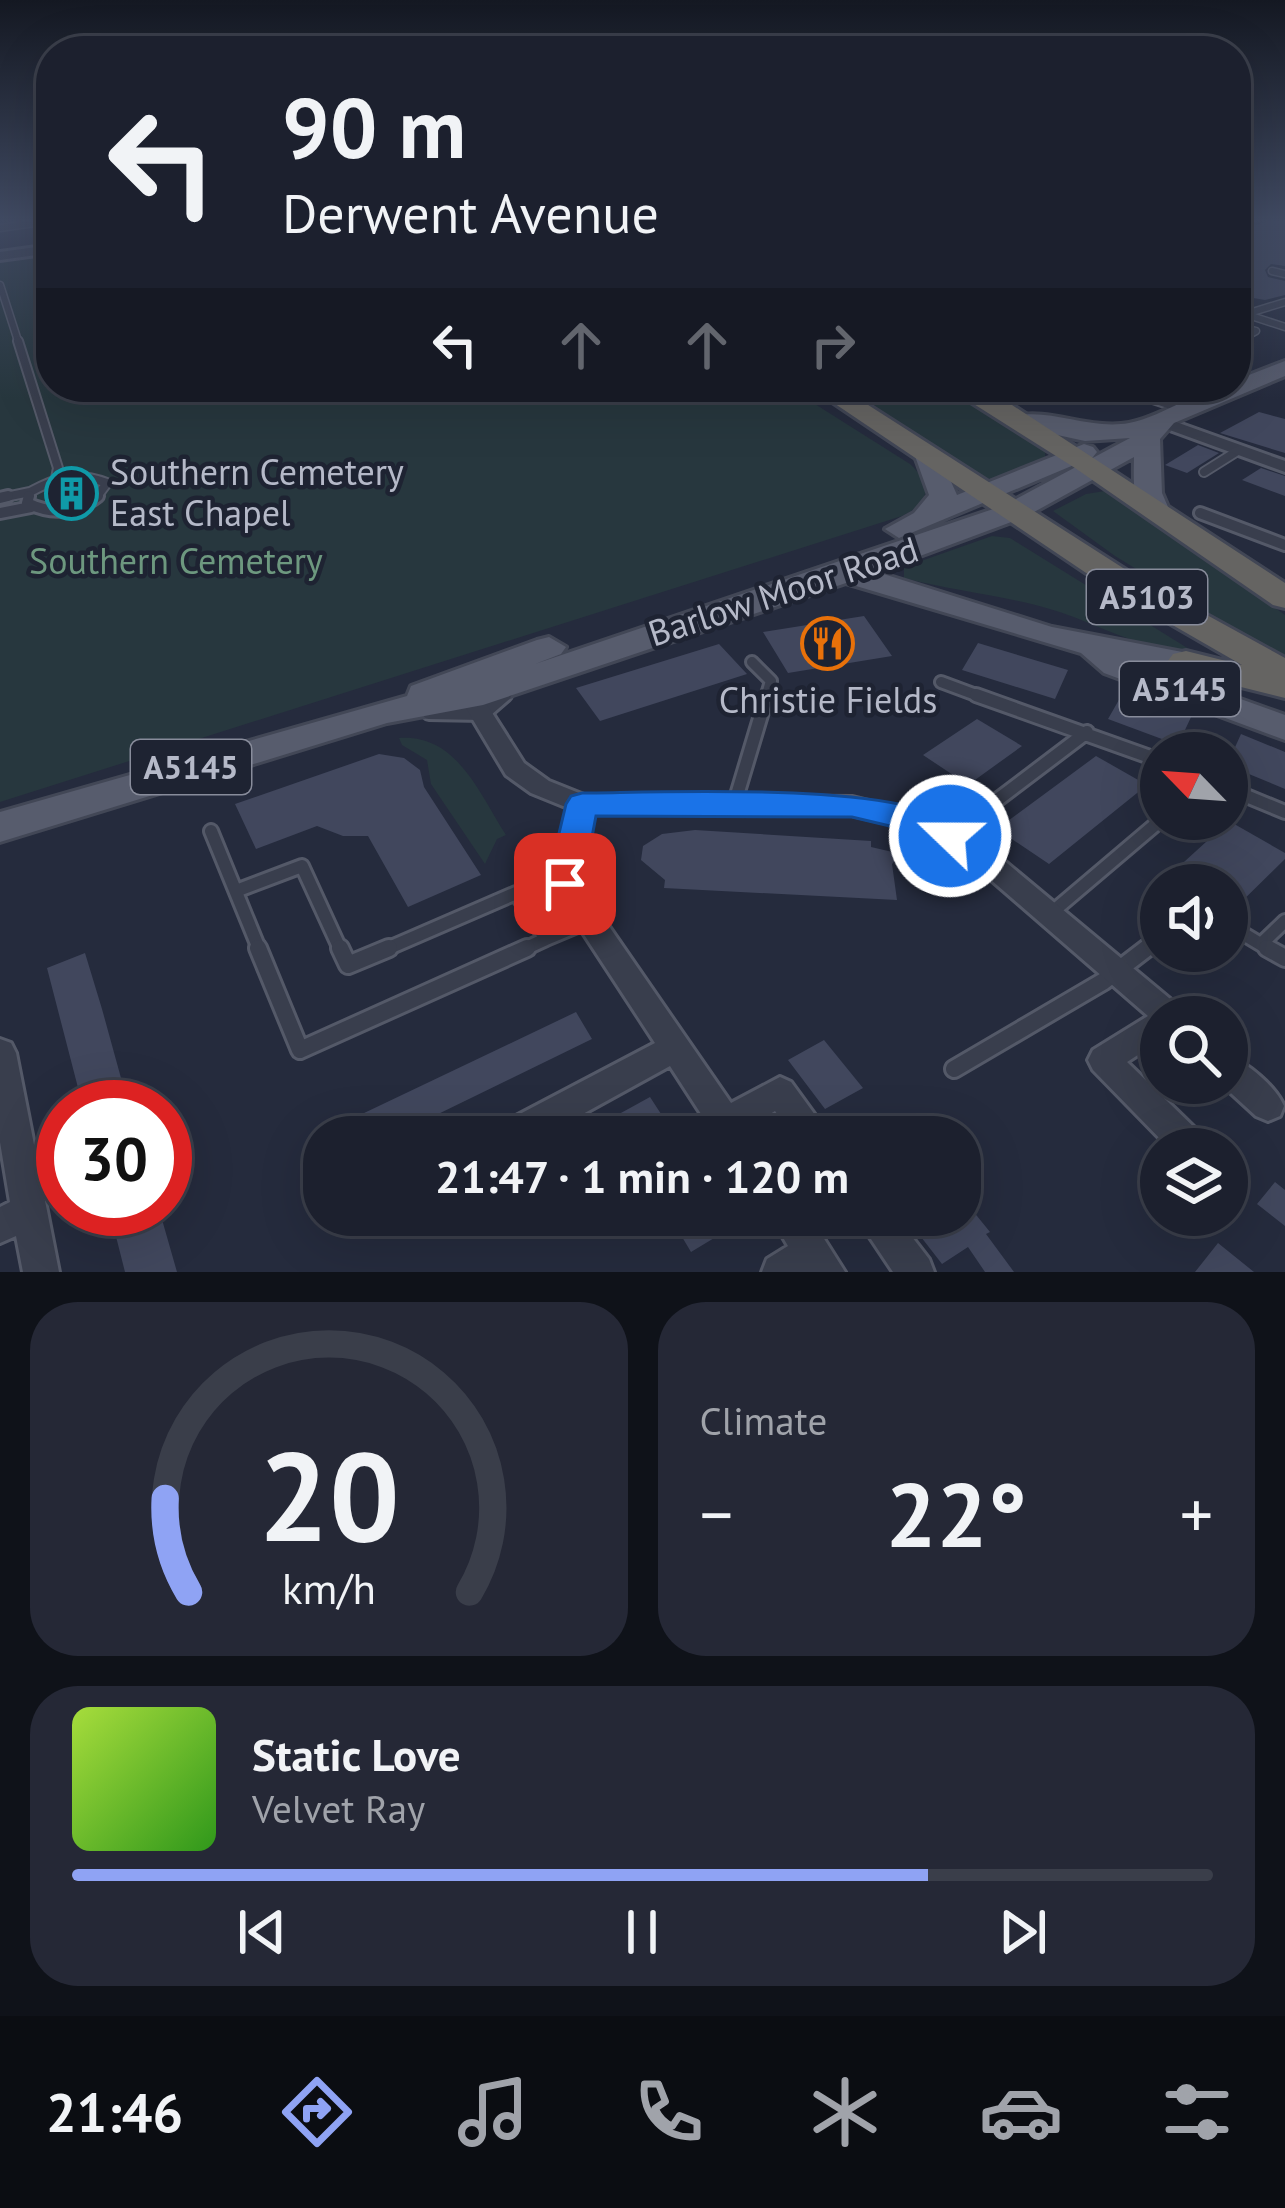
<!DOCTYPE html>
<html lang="en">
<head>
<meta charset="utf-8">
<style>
  :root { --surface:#1c202e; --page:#252836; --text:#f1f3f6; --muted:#a0a3aa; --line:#3a3e4a; --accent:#8fa3f4 }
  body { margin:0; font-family:"PT Sans",sans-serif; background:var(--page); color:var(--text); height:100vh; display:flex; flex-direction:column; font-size:45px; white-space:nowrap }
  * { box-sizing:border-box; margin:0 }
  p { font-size:39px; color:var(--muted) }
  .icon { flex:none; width:66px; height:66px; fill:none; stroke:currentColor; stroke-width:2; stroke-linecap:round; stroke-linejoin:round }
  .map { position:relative; height:1272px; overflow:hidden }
  .details { display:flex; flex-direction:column; gap:30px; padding:30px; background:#0f1219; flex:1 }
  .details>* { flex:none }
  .banner { position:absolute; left:36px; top:36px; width:1215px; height:366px; border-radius:48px; box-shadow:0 12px 48px #0002,0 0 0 3px var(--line); background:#1c202e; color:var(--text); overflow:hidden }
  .needle { width:78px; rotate:295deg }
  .buttons { position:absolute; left:1140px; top:732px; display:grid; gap:24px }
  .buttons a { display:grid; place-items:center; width:108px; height:108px; border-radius:50%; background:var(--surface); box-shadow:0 12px 48px #0002,0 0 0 3px var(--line); font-size:60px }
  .speed { position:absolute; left:36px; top:1080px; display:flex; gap:24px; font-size:60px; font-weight:700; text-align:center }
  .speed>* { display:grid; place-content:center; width:156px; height:156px; border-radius:50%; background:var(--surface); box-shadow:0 12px 48px #0002,0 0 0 3px var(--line); line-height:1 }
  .speed .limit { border:18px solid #d22; background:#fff; color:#111 }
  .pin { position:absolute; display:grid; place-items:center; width:102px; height:102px; color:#fff; margin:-51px; border-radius:24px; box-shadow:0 6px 18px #0006 }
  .me { position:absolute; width:132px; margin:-66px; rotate:292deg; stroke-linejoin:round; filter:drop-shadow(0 0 9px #0008) }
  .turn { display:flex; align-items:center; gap:42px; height:252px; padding:0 48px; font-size:54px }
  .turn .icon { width:156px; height:156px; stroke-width:2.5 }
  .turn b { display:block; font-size:84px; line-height:102px }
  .lanes { display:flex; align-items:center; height:114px; padding:0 48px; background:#0003; justify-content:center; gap:60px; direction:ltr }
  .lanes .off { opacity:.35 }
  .big { font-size:90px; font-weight:800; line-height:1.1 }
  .details .card { flex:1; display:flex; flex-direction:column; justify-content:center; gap:18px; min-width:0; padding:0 42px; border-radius:48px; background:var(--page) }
  .details .dial { align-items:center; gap:0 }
  .dial svg { height:312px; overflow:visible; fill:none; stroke:var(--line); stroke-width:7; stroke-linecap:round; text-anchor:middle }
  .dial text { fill:var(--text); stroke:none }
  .song { display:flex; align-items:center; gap:36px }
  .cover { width:144px; height:144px; border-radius:18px; background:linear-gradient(135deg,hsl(80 70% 55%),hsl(110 70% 35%)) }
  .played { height:12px; border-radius:6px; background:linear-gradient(90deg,var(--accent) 75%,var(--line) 75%) }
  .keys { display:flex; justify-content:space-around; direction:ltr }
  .heat { display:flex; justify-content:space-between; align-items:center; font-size:66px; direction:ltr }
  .details .tiles { flex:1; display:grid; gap:30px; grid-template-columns:1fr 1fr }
  .card:last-child { grid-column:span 2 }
  .trip { position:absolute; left:303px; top:1116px; width:678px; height:120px; border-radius:48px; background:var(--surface); box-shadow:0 12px 48px #0002,0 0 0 3px var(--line); font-weight:800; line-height:120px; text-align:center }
  .tabs { display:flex; height:192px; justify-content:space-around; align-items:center; background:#0b0d12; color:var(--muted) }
  .tabs .icon { width:84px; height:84px }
  .tabs .on { color:var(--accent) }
  .tabs b { font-size:54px; color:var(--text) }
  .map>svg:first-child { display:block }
  .green { fill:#27373e }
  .building { fill:#41475d }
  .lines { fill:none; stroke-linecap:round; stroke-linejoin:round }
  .service-far4-casing { stroke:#545968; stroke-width:9 }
  .service-far3-casing { stroke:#545968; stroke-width:12 }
  .service-far2-casing { stroke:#545968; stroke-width:16 }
  .service-far1-casing { stroke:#545968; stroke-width:18 }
  .service-casing { stroke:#545968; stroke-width:22 }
  .minor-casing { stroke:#545968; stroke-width:6 }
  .tertiary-casing { stroke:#545968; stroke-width:6 }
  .primary-casing { stroke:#424756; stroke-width:6 }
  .trunk-casing { stroke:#414655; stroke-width:6 }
  .service-far4 { stroke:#393e4d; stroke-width:6 }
  .service-far3 { stroke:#393e4d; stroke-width:8 }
  .service-far2 { stroke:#393e4d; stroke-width:10 }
  .service-far1 { stroke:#393e4d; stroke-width:12 }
  .service { stroke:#393e4d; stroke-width:16 }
  .minor { fill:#393e4d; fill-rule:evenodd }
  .tertiary { fill:#393e4d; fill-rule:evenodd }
  .primary { fill:#575c6d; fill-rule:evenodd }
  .trunk { fill:#656462; fill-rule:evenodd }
  .route { fill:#1a73e8; stroke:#114b97; stroke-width:3 }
  .labels { text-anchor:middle; stroke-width:9; stroke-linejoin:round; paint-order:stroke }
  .shield { fill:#1e2332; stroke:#888c9b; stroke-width:3 }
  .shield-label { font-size:33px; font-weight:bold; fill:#b5b9c8 }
  .poi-label { font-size:36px; fill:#b5b9c8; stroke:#1e2332; text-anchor:start }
  .park-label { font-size:36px; fill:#6d987f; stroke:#1e2332 }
  .street-label { font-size:36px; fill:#b5b9c8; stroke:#1e2332 }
</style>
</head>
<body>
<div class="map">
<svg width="1285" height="1272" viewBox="0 0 1285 1272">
  <rect width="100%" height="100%" fill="#252b3d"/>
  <path class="green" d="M51,252V387H788L910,464C933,485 930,503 902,516L0,802V259Z
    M833,387H948L1046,444L1045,457L996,479L978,478Z
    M1111,490L1285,615V660L1115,556L1053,511L1086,494Z
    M992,536L1010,538L1189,649C1147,654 1095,622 1053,610C1004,595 953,591 904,578V567Z
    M399,738C457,734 479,793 506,835L497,839L485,864L431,784L427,760L402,745Z"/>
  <path class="building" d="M1268,221H1285V266L1271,264L1265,270L1268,277L1285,281V295L1265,300L1236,295V232Z
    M1259,412L1285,419V453L1220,433Z
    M1198,445L1219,453L1187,473L1165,465Z
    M1261,468L1285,476V496L1242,480Z
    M864,616L892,656L788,673L763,632Z
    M978,643L1068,670L1055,699L962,670Z
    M719,644L747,674L600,721L576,688Z
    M1124,691L1192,715L1178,745L1108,719Z
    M977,719L1022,746L968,785L923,755Z
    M1241,734L1285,752V789L1227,765Z
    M379,754L404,758L420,770L424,787L481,875L408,907L368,836H343L317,826L256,849L235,804Z
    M1096,756L1147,785L1049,864L997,829Z
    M1229,821L1285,853V859L1229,914L1227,885H1194L1173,872Z
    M695,830L871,841V847L901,854L892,864L897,900L664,888L665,880L641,860L643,846L662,834Z
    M85,953L102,1009L129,1107H83L47,968Z
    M576,1012L592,1039L391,1137H372L362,1114Z
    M824,1040L863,1088L825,1109L788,1060Z
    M650,1097L676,1137H621L610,1119Z
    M1275,1182L1285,1190V1226L1257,1204Z
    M960,1195L990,1232L986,1234L1014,1272H985L968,1247L942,1264L904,1215H960Z
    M109,1209H159L177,1272H125Z
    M669,1215H727L734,1226L691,1252Z
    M1218,1243L1254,1272H1195Z"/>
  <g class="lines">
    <defs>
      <path id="service-far4" d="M0,228L48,221
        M1272,271L1285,274
        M0,285L19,344
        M1236,311L1285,327
        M1246,314L1285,302
        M1236,326L1256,331L1236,342"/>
      <path id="service-far3" d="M18,341L58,468L56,478
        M1072,387L1150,398L1183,409
        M1159,387L1206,398
        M1204,472L1239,450
        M0,498L30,492
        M28,499L30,492C58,477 76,471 107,483L95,499"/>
      <path id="service-far2" d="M29,496L27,503C52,515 77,513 98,496
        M0,498L8,496
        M0,513L31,507
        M1200,513L1285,545
        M752,662L771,681L766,698
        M941,682L984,698
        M502,698L509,691"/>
      <path id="service-far1" d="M976,695L1161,761
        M429,713L483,714L505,695
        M1227,788L1285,812
        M734,805L767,695
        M211,831L260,951
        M951,835L1087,732
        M236,891L302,866L341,951
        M1050,914L1162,819
        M1227,924L1272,951
        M546,939L589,921
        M1262,943L1285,921
        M382,951L516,893L546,939L520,951
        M1142,951L1161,939"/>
      <path id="service" d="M258,948L300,1050L527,948
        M340,948L348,965L389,948
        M1267,948L1285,958
        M954,1069L1104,981L1147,948"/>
      <path id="minor" d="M1162,417L1285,461V472L1156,425V419Z
        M462,676L470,678L524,763L549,781L584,795L852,797L933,817L978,839L1181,1008L1185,1017H1161V1040L1127,1062L1205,1138L1210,1149H1170L1093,1070L1088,1060L1093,1050L1148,1016L960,853L917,830L852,815L593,813L579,883L731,1103L780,1077L791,1082L831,1137H794L775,1111L747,1128L752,1137H716L670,1066L541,1137H492L497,1126L655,1043L551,884L568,808L531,793L506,775L451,683Z
        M0,1039L11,1043L16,1053L59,1272H23L16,1236L0,1243V1207L10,1202L0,1142Z
        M1227,1055C1248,1063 1275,1086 1284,1106L1280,1116L1268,1121L1256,1116L1220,1083H1227Z
        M770,1215H809L845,1272H762L767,1259L788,1246Z
        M855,1215H895L929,1259L934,1272H893Z"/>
      <path id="tertiary" d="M51,245V253L0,260V252Z"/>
      <path id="primary" d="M1285,361V376L1174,423L1160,439L1162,493L1171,514L1167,520L1157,522C1130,515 1134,480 1134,457L1025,517L877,572L1052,627L1198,655L1203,662L1198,669L1186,672L1140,663L1285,715V740L1104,673L1081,653L846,583L483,705L387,723L0,842V812L407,696L411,686L537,640L549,637L566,647L561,654L535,664L1005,505L1130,438L1085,441L1016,426L1013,421L1016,416C1049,408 1090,430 1129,423C1166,416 1197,387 1236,387V380Z
        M1084,444L1093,447L1097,452L1093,457L899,538L885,529L914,513L929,495L915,456L919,450H937L957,495Z"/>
      <path id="trunk" d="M810,387H840L1134,575L1285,658V698L1173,670L1167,662L1173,654L1186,651L1242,665L1110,589Z
        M947,387H979L1012,405L1285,583V608L1273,605L1075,468Z"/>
    </defs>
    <use href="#service-far4" class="service-far4-casing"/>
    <use href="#service-far3" class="service-far3-casing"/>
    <use href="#service-far2" class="service-far2-casing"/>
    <use href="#service-far1" class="service-far1-casing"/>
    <use href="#service" class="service-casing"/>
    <use href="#minor" class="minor-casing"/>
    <use href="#tertiary" class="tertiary-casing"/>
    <use href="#primary" class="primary-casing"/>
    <use href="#trunk" class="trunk-casing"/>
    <use href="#service-far4" class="service-far4"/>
    <use href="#service-far3" class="service-far3"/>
    <use href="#service-far2" class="service-far2"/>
    <use href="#service-far1" class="service-far1"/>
    <use href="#service" class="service"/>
    <use href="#minor" class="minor"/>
    <use href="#tertiary" class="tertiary"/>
    <use href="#primary" class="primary"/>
    <use href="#trunk" class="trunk"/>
  </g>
  <linearGradient id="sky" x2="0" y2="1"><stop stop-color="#141822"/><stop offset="0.55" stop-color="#404a62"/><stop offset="1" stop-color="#404a62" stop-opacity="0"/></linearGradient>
  <rect width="1285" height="399" fill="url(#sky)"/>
  <path class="route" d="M582,793C650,793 934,778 967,836L962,844L950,848L915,832L852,817L596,816L583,884L577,893L565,897L552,893L547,884L566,804L571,796Z"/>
  <defs>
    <symbol id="building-ring" viewBox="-11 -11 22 22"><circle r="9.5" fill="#1e2332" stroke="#0f9aa8" stroke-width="1.5"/><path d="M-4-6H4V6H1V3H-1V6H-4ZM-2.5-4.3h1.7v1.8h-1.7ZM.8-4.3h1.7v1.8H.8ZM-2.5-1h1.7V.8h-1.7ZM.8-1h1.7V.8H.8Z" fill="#0f9aa8"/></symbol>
    <symbol id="restaurant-ring" viewBox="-11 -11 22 22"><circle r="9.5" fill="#1e2332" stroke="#e8710a" stroke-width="1.5"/><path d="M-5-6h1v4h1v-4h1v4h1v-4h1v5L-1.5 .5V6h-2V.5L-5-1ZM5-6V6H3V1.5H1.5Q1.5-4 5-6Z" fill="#e8710a"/></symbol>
  </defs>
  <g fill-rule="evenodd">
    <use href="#building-ring" x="42" y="464" width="59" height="59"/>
    <use href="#restaurant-ring" x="798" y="614" width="59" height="59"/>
  </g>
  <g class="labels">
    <g class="shield">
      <rect x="1087" y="570" width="120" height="54" rx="9"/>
      <rect x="1120" y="662" width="120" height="54" rx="9"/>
      <rect x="131" y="740" width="120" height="54" rx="9"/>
    </g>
    <g class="shield-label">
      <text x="1147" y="609">A5103</text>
      <text x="1180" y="701">A5145</text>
      <text x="191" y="779">A5145</text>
    </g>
    <g class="poi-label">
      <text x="110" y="485">Southern Cemetery<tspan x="110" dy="41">East Chapel</tspan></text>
      <text x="828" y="713" text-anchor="middle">Christie Fields</text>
    </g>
    <g class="park-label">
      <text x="176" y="574">Southern Cemetery</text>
    </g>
    <g class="street-label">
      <text transform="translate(783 591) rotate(-18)" y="13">Barlow Moor Road</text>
    </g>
  </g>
</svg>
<div class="buttons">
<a><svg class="needle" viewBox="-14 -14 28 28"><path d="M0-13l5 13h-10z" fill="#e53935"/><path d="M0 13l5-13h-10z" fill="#a0a3aa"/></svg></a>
<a><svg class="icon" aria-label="sound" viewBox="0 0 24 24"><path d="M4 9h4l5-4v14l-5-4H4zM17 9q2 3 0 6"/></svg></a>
<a><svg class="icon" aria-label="search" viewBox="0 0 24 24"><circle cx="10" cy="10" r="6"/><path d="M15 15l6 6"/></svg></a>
<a><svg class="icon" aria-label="layers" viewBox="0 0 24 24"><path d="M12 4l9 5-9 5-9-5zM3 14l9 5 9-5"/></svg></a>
</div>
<div class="speed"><div class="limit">30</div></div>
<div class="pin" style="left:565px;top:884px;background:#d93025"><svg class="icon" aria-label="arrive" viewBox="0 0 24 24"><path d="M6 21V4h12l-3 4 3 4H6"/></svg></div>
<svg class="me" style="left:950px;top:836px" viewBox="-20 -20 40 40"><circle r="17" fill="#1a73e8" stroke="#fff" stroke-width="3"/><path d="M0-11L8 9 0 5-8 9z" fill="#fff"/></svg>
<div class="trip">21:47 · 1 min · 120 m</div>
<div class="banner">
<div class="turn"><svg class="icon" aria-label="left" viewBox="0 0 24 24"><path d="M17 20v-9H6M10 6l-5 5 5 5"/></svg><div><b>90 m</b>Derwent Avenue</div></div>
<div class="lanes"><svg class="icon" aria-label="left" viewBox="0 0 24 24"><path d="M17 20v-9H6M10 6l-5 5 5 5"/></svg><svg class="icon off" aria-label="ahead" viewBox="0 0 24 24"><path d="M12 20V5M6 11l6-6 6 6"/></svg><svg class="icon off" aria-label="ahead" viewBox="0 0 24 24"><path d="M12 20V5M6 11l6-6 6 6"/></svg><svg class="icon off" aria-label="right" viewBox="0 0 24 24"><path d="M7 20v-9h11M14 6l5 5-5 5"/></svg></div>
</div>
</div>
<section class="details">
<div class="tiles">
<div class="card dial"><svg viewBox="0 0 100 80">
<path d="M14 69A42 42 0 1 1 86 69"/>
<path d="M14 69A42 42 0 0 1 8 45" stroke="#8fa3f4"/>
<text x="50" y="56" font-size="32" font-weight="700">20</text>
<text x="50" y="72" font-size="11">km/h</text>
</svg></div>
<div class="card"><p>Climate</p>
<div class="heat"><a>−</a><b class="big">22°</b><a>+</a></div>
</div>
<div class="card">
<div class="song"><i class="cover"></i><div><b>Static Love</b><p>Velvet Ray</p></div></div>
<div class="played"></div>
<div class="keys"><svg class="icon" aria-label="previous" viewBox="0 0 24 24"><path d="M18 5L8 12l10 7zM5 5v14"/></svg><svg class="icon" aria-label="pause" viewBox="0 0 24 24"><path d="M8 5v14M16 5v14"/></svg><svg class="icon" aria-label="next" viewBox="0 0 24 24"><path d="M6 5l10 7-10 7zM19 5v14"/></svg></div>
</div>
</div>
</section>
<nav class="tabs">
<b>21:46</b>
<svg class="icon on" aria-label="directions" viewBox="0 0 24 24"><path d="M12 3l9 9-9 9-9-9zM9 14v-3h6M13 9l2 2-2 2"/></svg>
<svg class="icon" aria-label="music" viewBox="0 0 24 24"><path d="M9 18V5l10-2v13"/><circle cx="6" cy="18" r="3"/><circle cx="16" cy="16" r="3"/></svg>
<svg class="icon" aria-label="phone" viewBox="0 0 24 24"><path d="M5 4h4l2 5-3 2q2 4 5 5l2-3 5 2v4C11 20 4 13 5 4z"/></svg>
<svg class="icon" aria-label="climate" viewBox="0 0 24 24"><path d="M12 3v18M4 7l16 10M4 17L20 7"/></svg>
<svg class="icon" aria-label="car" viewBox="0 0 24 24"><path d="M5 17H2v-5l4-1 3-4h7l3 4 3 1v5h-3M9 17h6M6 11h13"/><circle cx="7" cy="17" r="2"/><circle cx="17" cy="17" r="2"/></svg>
<svg class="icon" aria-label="filters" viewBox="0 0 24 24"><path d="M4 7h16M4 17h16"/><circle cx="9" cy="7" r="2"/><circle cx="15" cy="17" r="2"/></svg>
</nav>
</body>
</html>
